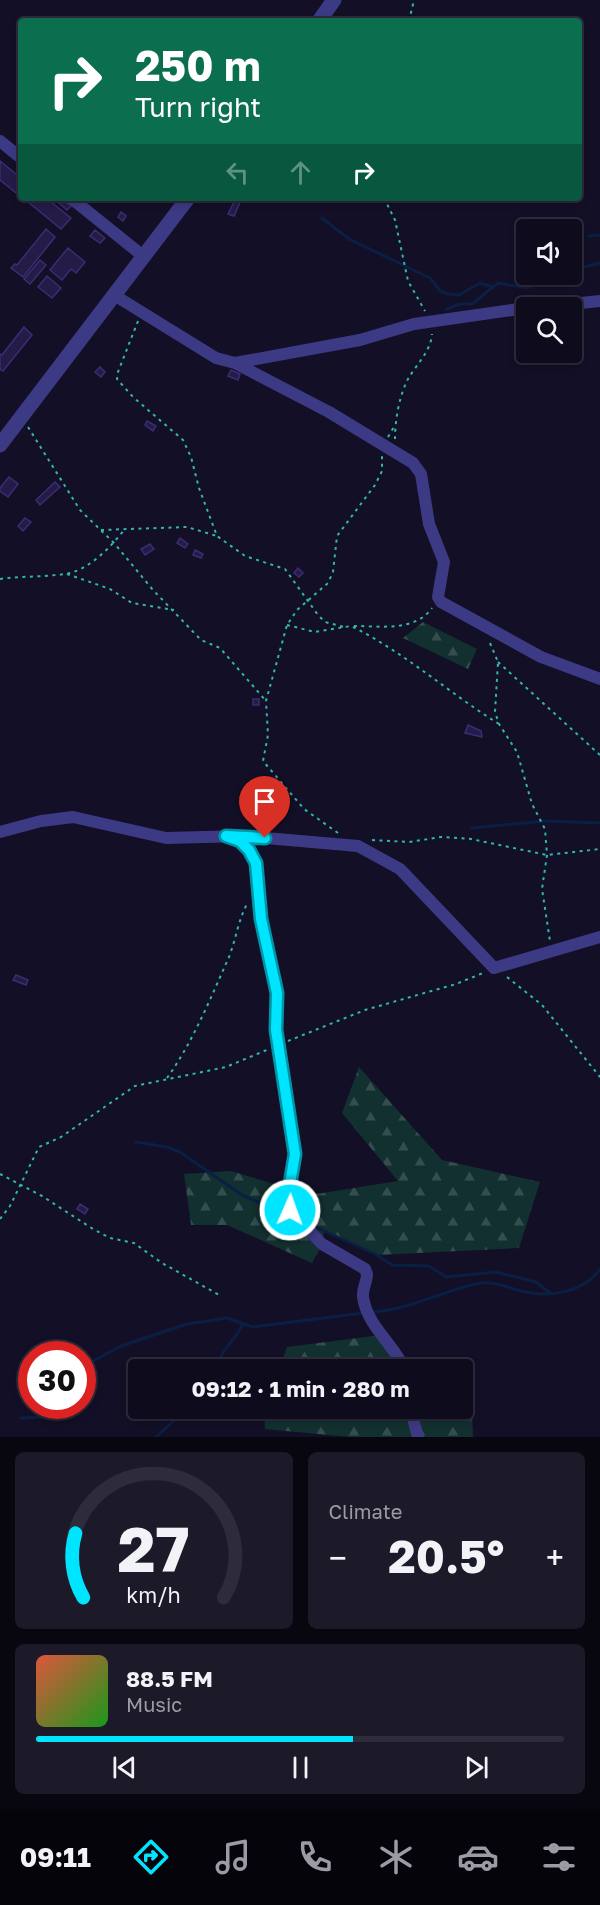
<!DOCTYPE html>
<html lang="en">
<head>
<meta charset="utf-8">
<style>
  :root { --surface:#0e0b1c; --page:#1c1929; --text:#f1f3f6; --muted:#9b9ba3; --line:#2e2b3b; --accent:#00e5ff }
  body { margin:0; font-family:"Golos Text",sans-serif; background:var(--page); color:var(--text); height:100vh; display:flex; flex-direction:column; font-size:22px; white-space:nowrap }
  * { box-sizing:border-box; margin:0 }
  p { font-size:20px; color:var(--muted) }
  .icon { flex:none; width:33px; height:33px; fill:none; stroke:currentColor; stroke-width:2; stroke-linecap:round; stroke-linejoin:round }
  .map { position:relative; height:1437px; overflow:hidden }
  .panel { display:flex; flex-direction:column; gap:15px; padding:15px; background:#08060f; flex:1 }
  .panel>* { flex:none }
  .hud { position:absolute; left:18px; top:18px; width:564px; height:183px; border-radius:6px; box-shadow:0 3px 9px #0003,0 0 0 2px var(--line); background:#0b6e4f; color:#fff; overflow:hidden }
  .controls { position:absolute; left:516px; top:219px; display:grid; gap:12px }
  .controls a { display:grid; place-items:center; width:66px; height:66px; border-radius:6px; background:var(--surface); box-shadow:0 3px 9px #0003,0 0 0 2px var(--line); font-size:30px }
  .speed { position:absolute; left:18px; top:1341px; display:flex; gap:12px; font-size:30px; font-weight:700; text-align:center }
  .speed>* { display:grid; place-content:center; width:78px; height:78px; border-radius:50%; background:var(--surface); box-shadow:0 3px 9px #0003,0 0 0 2px var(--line); line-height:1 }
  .speed .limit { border:9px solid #d22; background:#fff; color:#111 }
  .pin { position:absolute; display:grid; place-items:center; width:51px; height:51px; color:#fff; margin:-62px -26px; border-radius:50% 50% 50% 0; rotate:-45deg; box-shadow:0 0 6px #0007 }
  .pin .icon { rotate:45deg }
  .me { position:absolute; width:66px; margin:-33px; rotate:2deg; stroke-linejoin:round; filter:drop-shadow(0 0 4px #0008) }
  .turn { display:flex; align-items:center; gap:21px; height:126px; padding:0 18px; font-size:27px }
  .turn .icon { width:78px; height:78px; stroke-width:2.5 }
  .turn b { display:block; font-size:42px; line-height:51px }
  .lanes { display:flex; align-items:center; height:57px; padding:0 18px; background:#0003; justify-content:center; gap:30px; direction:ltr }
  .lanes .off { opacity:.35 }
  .big { font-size:45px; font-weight:700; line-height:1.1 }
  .panel .tile { flex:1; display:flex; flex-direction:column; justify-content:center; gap:9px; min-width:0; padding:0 21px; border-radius:9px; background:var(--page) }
  .panel .dial { align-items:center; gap:0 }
  .dial svg { height:156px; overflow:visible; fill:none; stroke:var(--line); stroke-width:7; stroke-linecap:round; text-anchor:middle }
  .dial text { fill:var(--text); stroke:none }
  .song { display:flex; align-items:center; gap:18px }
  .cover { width:72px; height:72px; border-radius:9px; background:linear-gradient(135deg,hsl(10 70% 55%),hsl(120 70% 35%)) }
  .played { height:6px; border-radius:3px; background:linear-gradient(90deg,var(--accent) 60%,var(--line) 60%) }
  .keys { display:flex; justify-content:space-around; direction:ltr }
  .heat { display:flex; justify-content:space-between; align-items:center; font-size:33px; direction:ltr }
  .panel .tiles { flex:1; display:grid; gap:15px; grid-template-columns:1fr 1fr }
  .tile:last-child { grid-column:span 2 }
  .trip { position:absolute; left:128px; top:1359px; width:345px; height:60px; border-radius:6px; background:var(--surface); box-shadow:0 3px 9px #0003,0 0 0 2px var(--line); font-weight:700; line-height:60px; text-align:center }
  .dock { display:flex; height:96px; justify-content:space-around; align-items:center; background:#06040b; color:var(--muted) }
  .dock .icon { width:42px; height:42px }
  .dock .active { color:var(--accent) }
  .dock b { font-size:27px; color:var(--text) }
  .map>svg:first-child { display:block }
  .forest { fill:url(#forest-firs) }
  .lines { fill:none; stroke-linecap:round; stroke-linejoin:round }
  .stream { stroke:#0a1f44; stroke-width:3 }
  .building { fill:#241b47; stroke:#3b2d73; stroke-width:1.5 }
  .path { stroke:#2fb8b0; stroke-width:2; stroke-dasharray:3 4.5; stroke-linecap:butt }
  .minor { stroke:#3d3a85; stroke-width:12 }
  .tertiary { stroke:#3d3a85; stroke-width:15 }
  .route-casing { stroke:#0095a6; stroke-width:15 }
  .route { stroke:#00e5ff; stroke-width:10 }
</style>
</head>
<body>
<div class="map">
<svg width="600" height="1437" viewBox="0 0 600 1437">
  <defs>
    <pattern id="forest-firs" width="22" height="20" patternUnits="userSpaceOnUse" patternTransform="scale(1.5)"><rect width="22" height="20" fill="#12302f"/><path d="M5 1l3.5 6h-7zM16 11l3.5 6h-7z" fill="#344d4e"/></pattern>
  </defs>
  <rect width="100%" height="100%" fill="#130f26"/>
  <path class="forest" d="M423,622L477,649L468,669L403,638Z
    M359,1067L442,1160L540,1182L519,1248L377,1255L324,1230L322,1244L312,1263L227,1225H191L184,1174L231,1171L310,1195L398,1181L342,1113Z
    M381,1335L405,1370H279L287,1347Z
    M462,1385L471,1388L473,1437H350L265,1429L264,1409L462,1408Z"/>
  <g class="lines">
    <path class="stream" d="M322,218L349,239L430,278L440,291L448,294L459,295L480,283L493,287
      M589,236L600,235
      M572,270L600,263
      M447,309L460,304H472L498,283L527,288L560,274
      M472,828L545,821L600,823
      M136,1142L167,1147L180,1152L242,1195L289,1216
      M309,1224L377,1255L392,1265L429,1266L446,1277L496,1272L536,1282L550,1293
      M372,1312C408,1310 441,1292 475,1284C491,1280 506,1287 521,1291C549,1298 583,1293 600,1269
      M82,1367L121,1346L187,1324L227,1318L253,1327L363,1313
      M217,1370C219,1351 235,1341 243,1324
      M23,1384H32
      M21,1418L45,1417L56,1406
      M156,1437L188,1408"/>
  </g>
  <path class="building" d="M0,161L21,178L20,196L0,180Z
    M29,198H46L71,218L61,229L27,201Z
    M53,198H60L71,206L67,210Z
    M236,198H242L234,216L228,214Z
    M121,212L126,216L123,221L118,217Z
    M46,229L55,237L23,277L11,268L15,264L17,265Z
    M95,230L105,238L100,243L90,236Z
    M68,248L85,262L76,273L71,269L62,280L50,270Z
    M40,260L46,265L30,284L24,279Z
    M47,276L61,288L52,298L38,287Z
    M24,327L32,335L3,371L0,369V354L2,355Z
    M100,367L105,372L101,377L95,372Z
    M231,370L240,374L238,380L228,376Z
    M147,421L156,426L153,431L145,425Z
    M9,477L18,484L8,497L0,491V488Z
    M55,482L60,487L40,505L36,500Z
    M25,518L31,522L23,531L18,526Z
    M180,538L188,544L185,548L177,543Z
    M150,544L154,549L145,555L141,549Z
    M195,550L203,554L201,558L193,555Z
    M298,568L303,573L299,577L294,573Z
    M253,699H259V705H253Z
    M468,725L481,731L482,737L465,733Z
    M16,975L28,980L26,985L13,980Z
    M80,1204L88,1209L85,1214L77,1209Z"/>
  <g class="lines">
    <path class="path" d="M409,21L414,0
      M384,198L395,220L408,281L425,311
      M138,321L118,372L117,379L133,397L183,440L191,457L199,488L217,536L245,556L285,569L318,615L325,622L344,627
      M28,427L80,510L114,543L153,590L201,640L220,648L266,701
      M388,437L395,425
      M395,439C395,421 399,396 408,379C416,365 431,351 432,334
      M101,530L187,527L217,536
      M67,574L110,589L132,603L174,610
      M0,579C22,576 44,577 65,574C88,571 111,547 124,530
      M287,625L315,632L351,626C404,652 449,693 499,724
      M354,626C380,626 415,632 432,608
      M490,643L498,662L495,712L499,724L517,752L532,804L545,829L547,855L542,889L550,941
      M498,662L600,755
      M338,833L304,809L263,761L268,735L266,701L287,625L297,610L328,583L333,572L337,536L375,485L382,471V456
      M372,840L409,842L441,837L471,839L547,855L600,849
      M507,977L542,1005L600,1077
      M288,1041L365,1010L456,984L483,973
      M167,1078C193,1042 211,997 229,957C236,939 238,921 247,904
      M0,1174L42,1196L93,1229L110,1238L134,1243L162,1263L221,1296
      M0,1219L10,1206L39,1147L61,1137L135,1086L226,1067L269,1049"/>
    <path class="minor" d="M0,141L21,158
      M71,198L143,256
      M114,295L216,358L235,363L360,340L414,324L526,308
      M533,308L600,301
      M235,363L329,412L413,463L421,474L429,524L444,562L438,597L441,602L541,657L600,679
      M0,832L41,821L73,817L166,838L243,836L358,846L400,869L494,968L600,937
      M230,838L240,841L249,850L256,863L260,919L277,993L276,1031L295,1154L288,1196L290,1210L322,1244L365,1269L367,1274C367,1282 362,1289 363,1297C367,1326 394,1344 405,1370
      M410,1408L418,1437"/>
    <path class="tertiary" d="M319,21L334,0
      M0,445L188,198"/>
  </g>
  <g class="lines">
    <defs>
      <path id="route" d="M265,838L226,836L240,841L249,850L256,863L261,919L277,993L276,1030L295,1154L288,1196L290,1210"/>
    </defs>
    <use href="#route" class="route-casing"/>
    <use href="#route" class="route"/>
  </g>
</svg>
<div class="controls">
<a><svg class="icon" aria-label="sound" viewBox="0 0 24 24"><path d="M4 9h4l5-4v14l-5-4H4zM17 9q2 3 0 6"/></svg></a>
<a><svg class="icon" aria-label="search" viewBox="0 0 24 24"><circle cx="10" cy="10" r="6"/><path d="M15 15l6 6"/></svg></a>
</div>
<div class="speed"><div class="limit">30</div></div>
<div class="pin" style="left:265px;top:838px;background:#d93025"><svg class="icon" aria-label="arrive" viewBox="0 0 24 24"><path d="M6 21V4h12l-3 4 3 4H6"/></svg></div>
<svg class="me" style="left:290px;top:1210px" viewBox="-20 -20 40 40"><circle r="17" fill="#00e5ff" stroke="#fff" stroke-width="3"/><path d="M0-11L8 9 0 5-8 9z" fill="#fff"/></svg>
<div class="trip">09:12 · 1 min · 280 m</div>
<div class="hud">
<div class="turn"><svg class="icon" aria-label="right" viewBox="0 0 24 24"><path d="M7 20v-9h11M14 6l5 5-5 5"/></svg><div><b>250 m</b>Turn right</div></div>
<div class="lanes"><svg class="icon off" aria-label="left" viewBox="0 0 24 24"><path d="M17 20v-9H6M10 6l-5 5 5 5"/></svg><svg class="icon off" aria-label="ahead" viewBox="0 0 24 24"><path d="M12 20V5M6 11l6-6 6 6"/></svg><svg class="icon" aria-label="right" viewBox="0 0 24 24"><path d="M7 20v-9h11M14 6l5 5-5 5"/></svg></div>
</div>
</div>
<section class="panel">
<div class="tiles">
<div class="tile dial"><svg viewBox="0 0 100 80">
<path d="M14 69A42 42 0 1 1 86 69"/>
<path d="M14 69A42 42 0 0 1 10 36" stroke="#00e5ff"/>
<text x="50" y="56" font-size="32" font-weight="700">27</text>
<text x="50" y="72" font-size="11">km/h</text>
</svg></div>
<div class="tile"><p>Climate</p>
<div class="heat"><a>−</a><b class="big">20.5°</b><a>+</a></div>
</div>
<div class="tile">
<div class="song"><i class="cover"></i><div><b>88.5 FM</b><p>Music</p></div></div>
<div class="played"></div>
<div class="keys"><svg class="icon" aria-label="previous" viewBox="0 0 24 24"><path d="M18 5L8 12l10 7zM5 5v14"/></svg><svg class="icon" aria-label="pause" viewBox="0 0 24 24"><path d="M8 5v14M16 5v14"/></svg><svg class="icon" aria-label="next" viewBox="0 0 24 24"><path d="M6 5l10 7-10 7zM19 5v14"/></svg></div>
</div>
</div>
</section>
<nav class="dock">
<b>09:11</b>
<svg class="icon active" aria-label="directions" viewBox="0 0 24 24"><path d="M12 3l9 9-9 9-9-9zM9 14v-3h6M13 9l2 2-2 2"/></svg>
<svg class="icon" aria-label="music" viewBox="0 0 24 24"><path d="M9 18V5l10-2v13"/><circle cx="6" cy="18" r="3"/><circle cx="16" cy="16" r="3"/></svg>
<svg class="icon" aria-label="phone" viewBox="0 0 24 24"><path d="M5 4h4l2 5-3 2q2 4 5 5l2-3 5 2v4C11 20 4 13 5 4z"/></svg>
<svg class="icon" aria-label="climate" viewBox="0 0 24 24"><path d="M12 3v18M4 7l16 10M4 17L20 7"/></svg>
<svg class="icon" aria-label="car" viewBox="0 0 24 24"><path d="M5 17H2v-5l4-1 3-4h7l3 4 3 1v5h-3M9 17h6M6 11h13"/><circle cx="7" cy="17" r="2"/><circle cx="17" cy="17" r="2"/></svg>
<svg class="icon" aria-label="filters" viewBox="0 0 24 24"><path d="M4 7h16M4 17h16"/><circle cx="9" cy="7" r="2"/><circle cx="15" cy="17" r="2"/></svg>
</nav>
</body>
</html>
